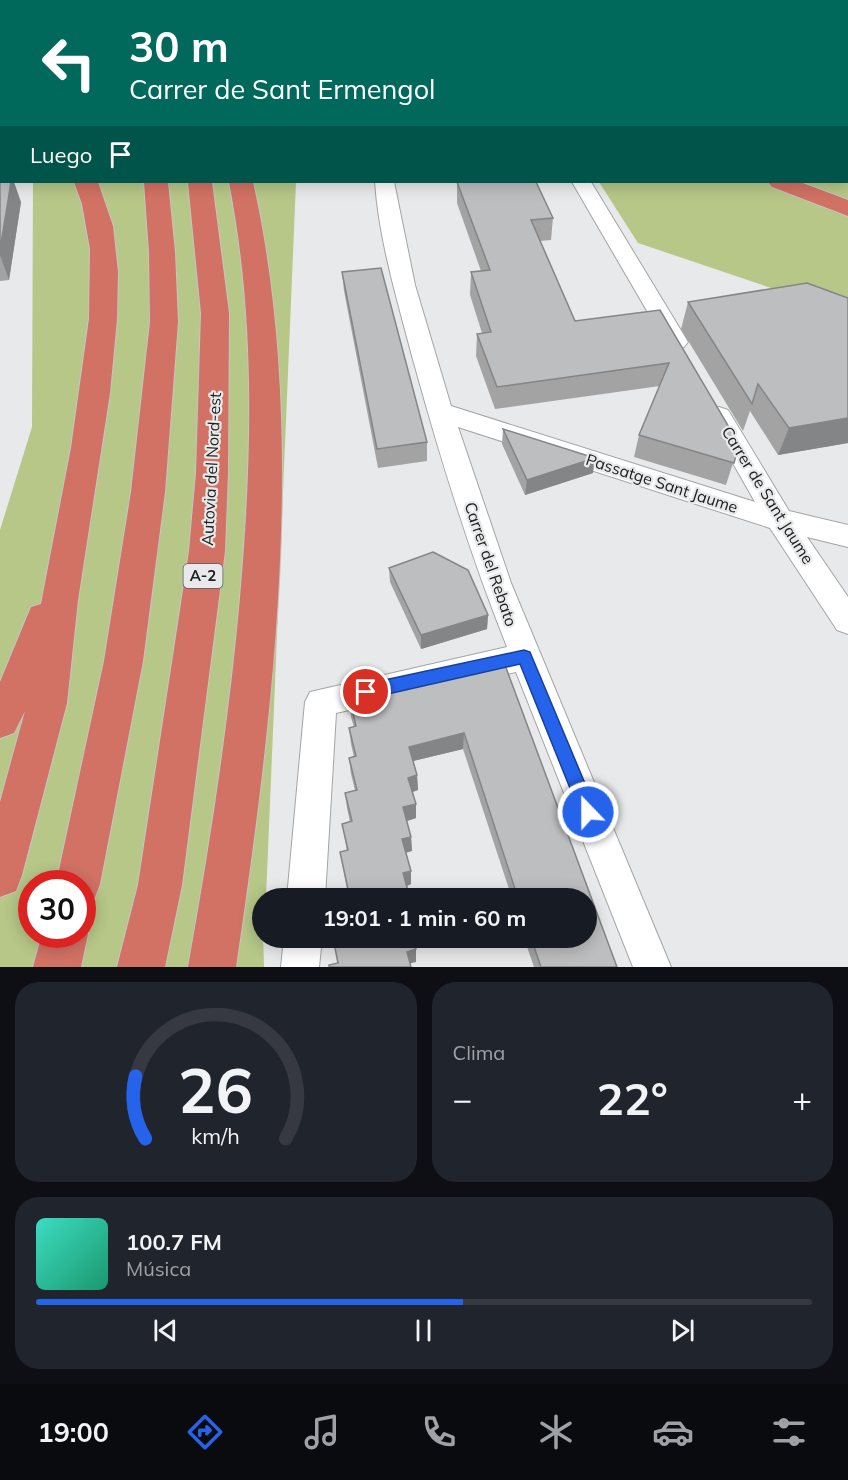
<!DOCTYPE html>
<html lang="es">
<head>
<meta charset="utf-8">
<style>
  :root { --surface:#171b24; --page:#20242c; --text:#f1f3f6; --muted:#9ea1a6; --line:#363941; --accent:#2563eb }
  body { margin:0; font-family:Mulish,sans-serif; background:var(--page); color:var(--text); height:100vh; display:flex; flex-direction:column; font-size:22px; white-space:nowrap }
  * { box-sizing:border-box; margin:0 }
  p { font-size:20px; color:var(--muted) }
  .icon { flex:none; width:33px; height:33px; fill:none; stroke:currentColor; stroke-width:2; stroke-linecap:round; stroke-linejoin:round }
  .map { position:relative; height:967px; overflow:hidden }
  .drawer { display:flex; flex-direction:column; gap:15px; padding:15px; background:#0d0f14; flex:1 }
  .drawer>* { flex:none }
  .top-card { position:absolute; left:0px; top:0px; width:849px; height:183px; box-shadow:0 3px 15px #0003; background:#00695c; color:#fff; overflow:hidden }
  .speed { position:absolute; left:18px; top:870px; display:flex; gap:12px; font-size:30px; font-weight:700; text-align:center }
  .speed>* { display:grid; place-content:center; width:78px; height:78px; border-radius:50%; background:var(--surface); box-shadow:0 3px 15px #0003; line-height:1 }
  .speed .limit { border:9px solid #d22; background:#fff; color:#111 }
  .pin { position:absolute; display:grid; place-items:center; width:51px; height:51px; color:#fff; margin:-26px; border:3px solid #fff; border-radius:50%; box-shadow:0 2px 6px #0007 }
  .me { position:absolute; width:66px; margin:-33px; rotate:338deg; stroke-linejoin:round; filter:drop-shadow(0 0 4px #0008) }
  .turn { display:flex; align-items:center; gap:21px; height:126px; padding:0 30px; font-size:27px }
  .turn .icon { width:78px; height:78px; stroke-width:2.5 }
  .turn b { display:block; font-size:42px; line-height:51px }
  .then { display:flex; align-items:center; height:57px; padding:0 30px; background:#0003; gap:12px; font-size:22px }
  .big { font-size:45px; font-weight:700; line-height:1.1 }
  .drawer .tile { flex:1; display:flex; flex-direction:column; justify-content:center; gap:9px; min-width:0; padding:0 21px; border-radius:24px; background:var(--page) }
  .drawer .dial { align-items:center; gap:0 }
  .dial svg { height:156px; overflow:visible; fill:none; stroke:var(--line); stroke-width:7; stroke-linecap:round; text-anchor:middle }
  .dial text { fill:var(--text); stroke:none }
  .song { display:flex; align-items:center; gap:18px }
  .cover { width:72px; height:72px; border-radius:9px; background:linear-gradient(135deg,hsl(170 70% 55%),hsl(160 70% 35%)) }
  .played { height:6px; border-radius:3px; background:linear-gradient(90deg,var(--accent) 55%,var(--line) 55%) }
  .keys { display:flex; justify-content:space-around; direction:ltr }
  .heat { display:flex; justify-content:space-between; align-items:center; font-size:33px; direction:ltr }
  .drawer .tiles { flex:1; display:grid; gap:15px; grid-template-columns:1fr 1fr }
  .tile:last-child { grid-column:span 2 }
  .trip { position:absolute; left:252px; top:888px; width:345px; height:60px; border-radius:30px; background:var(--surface); box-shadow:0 3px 15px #0003; font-weight:700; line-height:60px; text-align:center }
  .menu { display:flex; height:96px; justify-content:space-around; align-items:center; background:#090b0e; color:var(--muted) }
  .menu .icon { width:42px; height:42px }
  .menu .current { color:var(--accent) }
  .menu b { font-size:27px; color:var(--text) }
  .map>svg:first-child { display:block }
  .green { fill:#b6c788; fill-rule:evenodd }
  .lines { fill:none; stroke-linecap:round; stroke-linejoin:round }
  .minor-casing { stroke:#a3a4a5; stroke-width:2 }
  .motorway-casing { stroke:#c5c5c5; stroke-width:2 }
  .minor { fill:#fff; fill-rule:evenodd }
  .motorway { fill:#d17264; fill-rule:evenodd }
  .wall { fill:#a3a3a4 }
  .shaded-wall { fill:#848586 }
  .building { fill:#bdbebf; stroke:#848586; stroke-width:1.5 }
  .route { fill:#2563eb; stroke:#184099; stroke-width:1.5 }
  .labels { text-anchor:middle; stroke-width:4.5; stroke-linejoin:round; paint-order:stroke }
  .shield { fill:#e8e9ea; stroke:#5c5c5d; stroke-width:1.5 }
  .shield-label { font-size:15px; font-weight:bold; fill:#202020 }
  .street-label { font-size:16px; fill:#202020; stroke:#e8e9ea }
</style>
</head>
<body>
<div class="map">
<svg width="848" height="967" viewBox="0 0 848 967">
  <rect width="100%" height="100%" fill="#e8e9ea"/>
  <path class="green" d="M0,0H771L776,1L2,2L0,177Z
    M848,25V314L638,243L599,182H848Z
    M33,182H296L266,898H262L264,967H0V530L32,427ZM32,884H82V934H32Z"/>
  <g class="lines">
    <defs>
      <path id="minor" d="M375,182H394L415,285L451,406L755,502L706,416L710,410L719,407L728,410L789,511L848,525V547L807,537L848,597V634L837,630L770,528L458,427L511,583L671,967H633L516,672L336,713L325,898H287L305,702L310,692L507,647C469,552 439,454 412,356C397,299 379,240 375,182Z
        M572,182H591L688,342L684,347L676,350L668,347Z
        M284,938H322L319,967H281Z"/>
      <path id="motorway" d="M7,0H25L26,2H7Z
        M102,0H120L121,2H102Z
        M134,0H152V2H134Z
        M164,0H182V2H164Z
        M473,0H492L493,2H474Z
        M0,73H2V87H0Z
        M74,182H98L113,226L118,272L117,319L110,393L78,600L67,703L22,875L16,891L0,897V802L25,711L14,733L0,738V682L31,607L41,604L71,448L89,319L90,249L82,204Z
        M144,182H168L175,252L178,322L165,492L143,661L100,884L94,900L82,905V884H56L104,661L131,492L150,322L149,252Z
        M188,182H212L229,313L228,473L225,551L182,885L165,967H117L138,885L189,551L196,473L201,313Z
        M229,182H253C309,433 273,715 236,967H188C210,845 229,722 240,598C252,459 256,320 229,182Z
        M768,182H800L848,200V216L772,187Z
        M82,920L88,934L81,967H33L42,934H82Z"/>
    </defs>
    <use href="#minor" class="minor-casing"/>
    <use href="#motorway" class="motorway-casing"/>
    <use href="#minor" class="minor"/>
    <use href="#motorway" class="motorway"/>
  </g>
  <path class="wall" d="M0,177L21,202L9,280L0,281Z
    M457,182L553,218L551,240L540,241L575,321L660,310L739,444L726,485L634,457L639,435L660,386L495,409L476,356L477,334L482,333L470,295L471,272L481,271L457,203Z
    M342,272L427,442V461L378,468L344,291Z
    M848,298V443L778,455L750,411L743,431L681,329L688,302Z
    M503,429L593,473L525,495L502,444Z
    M389,568L488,615L487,629L421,649L390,582Z
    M505,665L617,967H534L524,938H586V898H512L463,749L413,761L417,775L418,790L413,792L416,818L407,821L411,837L412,851L406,853L411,884L407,886L347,889L340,852L347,851L342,824L350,822L347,808L345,793L355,790L351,774L349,758L354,757L351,744L349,728L354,727L351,717L350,700Z"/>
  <path class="shaded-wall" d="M11,182H14L21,202L9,280L0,255V250Z
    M848,418V443L778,455L789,428Z
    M595,458L593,473L525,495L527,480Z
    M488,615L487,629L421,649V635Z
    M464,733L463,749L409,762V747Z
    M417,775L418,790L409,793L408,778Z
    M416,804V818L404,822L403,807Z
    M411,837L412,851L403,853L402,839Z
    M411,871V884L404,887L403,873Z
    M416,949V962L408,964L407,952Z"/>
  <path class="building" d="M0,177H2V182H11L0,250Z
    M457,182H536L553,218L531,220L575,321L660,310L739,444L734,463L639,435L669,363L497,387L477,334L491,332L471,272L490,270Z
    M381,268L427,442L377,449L342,272Z
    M807,283L848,298V418L789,428L758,384L752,404L688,302Z
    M503,429L595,458L527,480Z
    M433,552L468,570L488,615L421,635L389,568Z
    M505,665L617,967H541L531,938H586V898H518L464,733L409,747L417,775L408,778L416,804L403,807L411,837L402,839L411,871L403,873L410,898H339L338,892L348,889L340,852L348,850L342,824L352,821L345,793L357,790L349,758L356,756L349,728L356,726L350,700Z
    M333,938H413L416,949L407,952L411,967H329V965L338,963Z"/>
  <path class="route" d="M524,650L530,652L532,657L597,812L594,818L588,820L582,818L520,664L366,699L361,697L358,692L361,687L366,684Z"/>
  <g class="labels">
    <rect class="shield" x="183.5" y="564" width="39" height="24" rx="4.5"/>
    <g class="shield-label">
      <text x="203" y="581">A-2</text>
    </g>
    <g class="street-label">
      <text transform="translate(211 469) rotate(-87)" y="6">Autovia del Nord-est</text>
      <text transform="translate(662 483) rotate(18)" y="6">Passatge Sant Jaume</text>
      <text transform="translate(768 495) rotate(58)" y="6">Carrer de Sant Jaume</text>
      <text transform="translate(491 564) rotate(71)" y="6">Carrer del Rebato</text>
    </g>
  </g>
</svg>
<div class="speed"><div class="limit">30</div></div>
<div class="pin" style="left:366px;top:692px;background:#d93025"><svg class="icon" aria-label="arrive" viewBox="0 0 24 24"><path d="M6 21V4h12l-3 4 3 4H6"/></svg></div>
<svg class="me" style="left:588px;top:812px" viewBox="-20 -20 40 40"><circle r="17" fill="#2563eb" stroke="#fff" stroke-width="3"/><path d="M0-11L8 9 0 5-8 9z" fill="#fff"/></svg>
<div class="trip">19:01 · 1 min · 60 m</div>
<div class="top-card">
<div class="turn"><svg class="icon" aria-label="left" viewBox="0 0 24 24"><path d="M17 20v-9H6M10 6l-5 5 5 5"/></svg><div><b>30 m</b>Carrer de Sant Ermengol</div></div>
<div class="then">Luego<svg class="icon" aria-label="arrive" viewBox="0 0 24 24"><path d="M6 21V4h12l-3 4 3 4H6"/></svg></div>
</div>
</div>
<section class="drawer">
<div class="tiles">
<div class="tile dial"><svg viewBox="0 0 100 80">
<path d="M14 69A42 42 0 1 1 86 69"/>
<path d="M14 69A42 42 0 0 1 9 37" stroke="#2563eb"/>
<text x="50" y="56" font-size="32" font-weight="700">26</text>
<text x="50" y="72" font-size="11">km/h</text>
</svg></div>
<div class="tile"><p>Clima</p>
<div class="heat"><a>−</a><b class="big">22°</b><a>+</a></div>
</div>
<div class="tile">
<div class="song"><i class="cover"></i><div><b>100.7 FM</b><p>Música</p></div></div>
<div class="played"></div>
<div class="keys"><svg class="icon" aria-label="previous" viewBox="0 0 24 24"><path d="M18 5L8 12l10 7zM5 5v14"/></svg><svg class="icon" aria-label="pause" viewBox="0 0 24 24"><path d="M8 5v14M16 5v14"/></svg><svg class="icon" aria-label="next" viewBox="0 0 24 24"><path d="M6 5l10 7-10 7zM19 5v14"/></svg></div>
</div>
</div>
</section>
<nav class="menu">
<b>19:00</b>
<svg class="icon current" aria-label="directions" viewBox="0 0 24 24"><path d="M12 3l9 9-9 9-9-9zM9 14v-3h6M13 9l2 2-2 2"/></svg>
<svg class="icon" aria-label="music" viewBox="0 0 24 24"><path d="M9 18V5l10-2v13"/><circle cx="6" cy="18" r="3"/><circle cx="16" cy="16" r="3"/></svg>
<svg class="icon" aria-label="phone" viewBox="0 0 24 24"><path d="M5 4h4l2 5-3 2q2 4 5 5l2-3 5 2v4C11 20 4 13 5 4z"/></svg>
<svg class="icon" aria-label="climate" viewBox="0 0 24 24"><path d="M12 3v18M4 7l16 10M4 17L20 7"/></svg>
<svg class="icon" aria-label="car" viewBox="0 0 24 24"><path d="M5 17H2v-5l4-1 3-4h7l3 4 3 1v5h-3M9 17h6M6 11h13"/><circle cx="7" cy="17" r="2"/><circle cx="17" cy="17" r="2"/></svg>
<svg class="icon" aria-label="filters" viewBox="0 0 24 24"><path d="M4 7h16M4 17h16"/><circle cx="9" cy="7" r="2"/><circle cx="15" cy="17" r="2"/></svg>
</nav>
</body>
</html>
